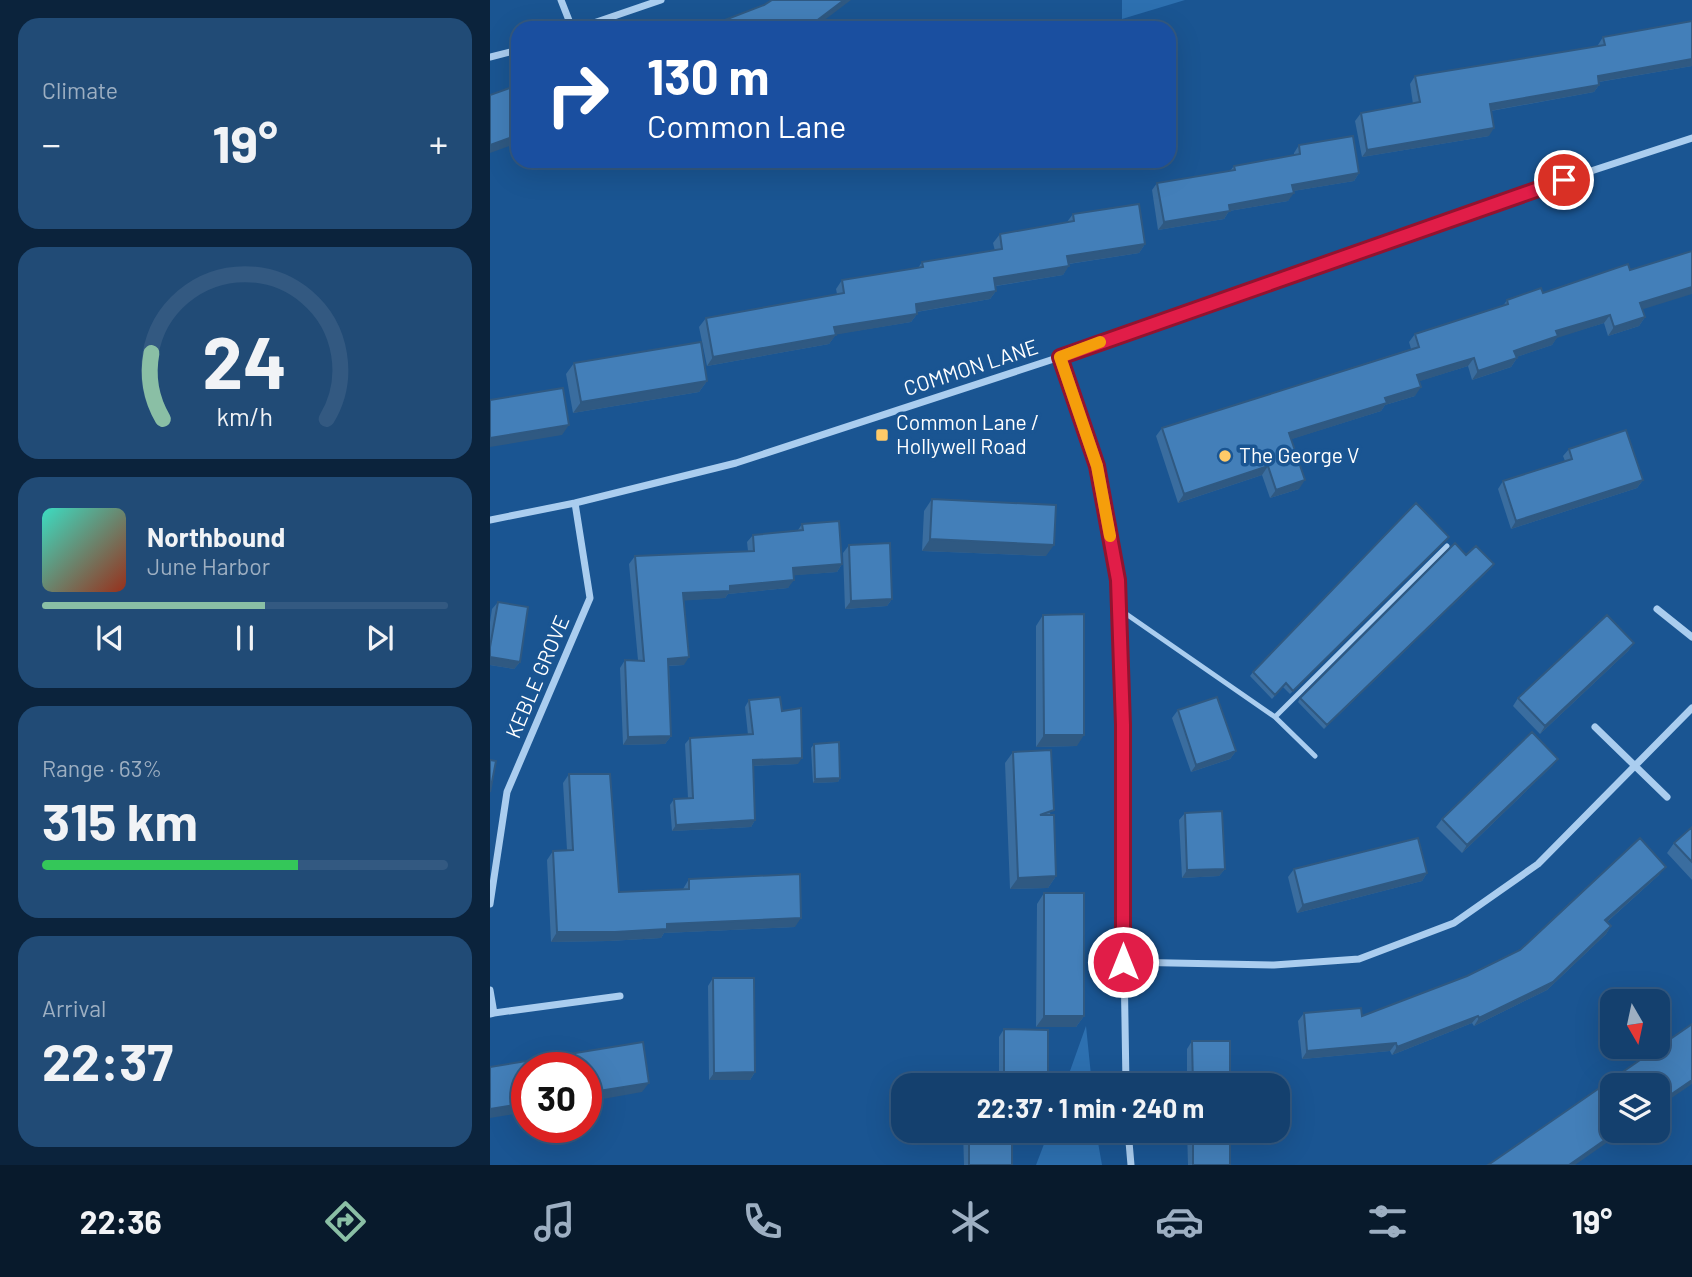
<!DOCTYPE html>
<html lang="en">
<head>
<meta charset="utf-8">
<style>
  :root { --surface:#14406e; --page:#214b76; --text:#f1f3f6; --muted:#9dafc2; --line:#335981; --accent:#8abfa5 }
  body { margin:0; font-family:Barlow,sans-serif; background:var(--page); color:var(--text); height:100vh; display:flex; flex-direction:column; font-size:26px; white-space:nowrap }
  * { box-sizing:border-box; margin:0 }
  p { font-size:23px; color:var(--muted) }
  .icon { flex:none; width:38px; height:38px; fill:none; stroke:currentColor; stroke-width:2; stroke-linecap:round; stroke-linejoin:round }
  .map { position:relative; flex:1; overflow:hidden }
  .details { display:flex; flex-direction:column; gap:18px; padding:18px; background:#0b233c; width:490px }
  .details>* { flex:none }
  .top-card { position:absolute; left:21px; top:21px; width:665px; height:147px; border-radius:21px; box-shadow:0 7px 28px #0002,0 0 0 2px var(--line); background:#1a4fa0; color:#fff; overflow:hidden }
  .needle { width:46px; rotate:171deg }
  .tools { position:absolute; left:1110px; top:989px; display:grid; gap:14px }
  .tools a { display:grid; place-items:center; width:70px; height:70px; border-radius:14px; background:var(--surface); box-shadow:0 7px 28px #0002,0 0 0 2px var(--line); font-size:35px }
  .speed { position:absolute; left:21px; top:1052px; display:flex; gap:14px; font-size:35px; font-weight:700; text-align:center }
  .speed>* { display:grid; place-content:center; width:91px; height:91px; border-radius:50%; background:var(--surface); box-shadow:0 7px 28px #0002,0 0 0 2px var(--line); line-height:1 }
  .speed .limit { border:10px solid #d22; background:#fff; color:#111 }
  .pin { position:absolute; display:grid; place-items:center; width:60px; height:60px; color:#fff; margin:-30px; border:4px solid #fff; border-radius:50%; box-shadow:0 2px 7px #0007 }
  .me { position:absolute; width:77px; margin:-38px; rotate:0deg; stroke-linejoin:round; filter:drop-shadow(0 0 5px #0008) }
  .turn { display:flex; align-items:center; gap:24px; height:147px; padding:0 21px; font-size:32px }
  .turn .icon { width:91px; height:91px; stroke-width:2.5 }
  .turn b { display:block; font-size:49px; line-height:60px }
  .big { font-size:52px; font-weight:700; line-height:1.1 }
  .details .widget { flex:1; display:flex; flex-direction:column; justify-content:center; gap:10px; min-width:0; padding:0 24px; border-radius:21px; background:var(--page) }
  .details .dial { align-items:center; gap:0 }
  .dial svg { height:182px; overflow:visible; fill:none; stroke:var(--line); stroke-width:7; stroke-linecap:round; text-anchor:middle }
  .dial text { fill:var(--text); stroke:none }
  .song { display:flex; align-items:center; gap:21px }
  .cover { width:84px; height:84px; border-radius:10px; background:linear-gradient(135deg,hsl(170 70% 55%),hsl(10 70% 35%)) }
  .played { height:7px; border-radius:4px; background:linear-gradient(90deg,var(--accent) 55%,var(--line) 55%) }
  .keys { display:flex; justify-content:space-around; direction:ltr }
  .heat { display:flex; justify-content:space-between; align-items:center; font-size:38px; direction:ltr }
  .charge { height:10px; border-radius:5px; background:linear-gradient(90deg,#34c759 63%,var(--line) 0) }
  .trip { position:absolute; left:401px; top:1073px; width:399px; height:70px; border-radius:21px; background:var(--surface); box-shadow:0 7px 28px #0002,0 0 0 2px var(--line); font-weight:700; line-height:70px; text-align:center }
  .tab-bar { display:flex; height:112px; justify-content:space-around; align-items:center; background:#081a2c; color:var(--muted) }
  .tab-bar .icon { width:49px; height:49px }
  .tab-bar .selected { color:var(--accent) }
  .tab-bar b { font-size:32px; color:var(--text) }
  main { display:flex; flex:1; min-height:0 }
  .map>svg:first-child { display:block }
  .green { fill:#2d70b0 }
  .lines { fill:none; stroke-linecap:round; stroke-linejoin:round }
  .service { stroke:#aacdef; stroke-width:5 }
  .minor { stroke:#aacdef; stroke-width:7 }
  .wall { fill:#3a6d9f }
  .shaded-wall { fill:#2f5982 }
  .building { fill:#437fb9; stroke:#2f5982; stroke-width:2 }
  .route-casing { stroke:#92132f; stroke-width:18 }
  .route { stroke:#e11d48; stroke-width:12 }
  .slow { stroke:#f59e0b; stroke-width:12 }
  .poi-dot { fill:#ffca68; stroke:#1a5592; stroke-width:2.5 }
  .labels { text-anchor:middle; stroke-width:7; stroke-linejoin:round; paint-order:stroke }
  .street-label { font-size:21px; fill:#fff; stroke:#1a5592 }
  .poi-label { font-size:21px; fill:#fff; stroke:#1a5592; text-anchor:start }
</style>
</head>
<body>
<main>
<section class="details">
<div class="widget"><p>Climate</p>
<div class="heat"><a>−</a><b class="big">19°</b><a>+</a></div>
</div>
<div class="widget dial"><svg viewBox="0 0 100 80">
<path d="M14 69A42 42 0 1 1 86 69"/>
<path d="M14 69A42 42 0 0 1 9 40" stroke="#8abfa5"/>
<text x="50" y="56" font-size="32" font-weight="700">24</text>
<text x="50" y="72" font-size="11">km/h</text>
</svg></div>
<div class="widget">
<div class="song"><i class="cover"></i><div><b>Northbound</b><p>June Harbor</p></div></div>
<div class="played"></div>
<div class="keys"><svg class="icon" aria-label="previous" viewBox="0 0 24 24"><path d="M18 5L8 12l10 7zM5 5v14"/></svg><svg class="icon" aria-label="pause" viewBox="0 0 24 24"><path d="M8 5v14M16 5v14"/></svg><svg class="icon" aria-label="next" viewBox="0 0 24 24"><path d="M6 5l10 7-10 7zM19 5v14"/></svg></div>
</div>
<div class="widget"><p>Range · 63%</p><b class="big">315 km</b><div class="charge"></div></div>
<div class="widget"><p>Arrival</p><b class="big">22:37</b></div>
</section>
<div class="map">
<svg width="1202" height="1165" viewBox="0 0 1202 1165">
  <rect width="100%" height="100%" fill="#1a5592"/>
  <path class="green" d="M632,0H695L632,19Z
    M596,1026L602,1085H575Z
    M559,1131H606L612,1165H546Z"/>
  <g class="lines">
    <path class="service" d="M629,609L785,717
      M825,756L785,717L957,546"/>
    <path class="minor" d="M71,0L82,28
      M89,28L171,0
      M0,57L28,50
      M570,357L606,466L628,580L636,1085
      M0,520L85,503L246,463L570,357L997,205L1202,138
      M1167,609L1202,637
      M1105,727L1177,797
      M0,904L17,792L100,598L85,503
      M633,962L784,965L869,959L964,923L1048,864L1202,708
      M0,990L4,1013L0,1014
      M4,1013L130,996
      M638,1130L641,1165"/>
  </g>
  <path class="wall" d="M1202,21V66L1109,82V85L1104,92L1001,111L999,136L872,157L865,121L871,113L923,104L920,84L925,76L1108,46V45L1113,37Z
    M809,145L869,173L864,181L803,191L798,201L739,211L734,219L668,230L662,190L667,183L740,171L744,166L804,155V153Z
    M583,214L655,244L649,253L579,264L573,275L506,286V291L500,299L427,312V314L421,322L346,334L339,344L217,366L209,327L216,318L347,294L346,289L352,280L428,268L432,262L505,251L503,243L510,234L577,222Z
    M1053,293L1152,309L1155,317L1149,326L1118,336L1114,323L1067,337L1062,345L1026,357L1027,358L1021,367L982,380L978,366L929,381L925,396L895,405L891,411L801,439L809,489L780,498L772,475L688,503L666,436L672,428L921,349L919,342L925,334L1013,306L1017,300Z
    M84,363L217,381L209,392L83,413L76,374Z
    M1079,449L1153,480L1147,488L1021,529L1008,489L1013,481L1075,461L1073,456Z
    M442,499L556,556L432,551L434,511Z
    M312,524L352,564L347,572L303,575L298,588L238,594L235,598L194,600V665L179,666L181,736L175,744L133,745L130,668L135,660H148L139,564L145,556L258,551L257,542L263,535L308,530Z
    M959,537L800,694L793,687L782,699L760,676L763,672Z
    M359,545L402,599L397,606L355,609L353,553Z
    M976,555L1004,564L1001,568L834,729L808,702L810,698Z
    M8,602L30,662L24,669L0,665V622L2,609Z
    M553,615L587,746L546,747V626Z
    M1144,643L1138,651L1050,734L1023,706L1028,698Z
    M259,700L292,711L308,764L263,766L265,820L261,827L182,831L180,805L184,799L198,798L195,744L200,738L258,735L255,707Z
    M688,710L746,751L740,759L701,772L682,718Z
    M324,744L350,778L348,782L323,783L321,748Z
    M523,752L561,815L566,876L558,888L520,889L515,763Z
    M1068,759L1062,766L972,853L946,827L952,819Z
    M79,774L129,892L193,889L199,879L305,927L174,933L171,938L119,941L61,942L57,860L63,851L77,850L73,783Z
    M695,813L735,869L729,876L692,878L689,820Z
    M1202,827V880L1177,853L1184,843Z
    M804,869L937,873L932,881L807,913L798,877Z
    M1170,874L1117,922L1121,926L1116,934L1057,990L984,1026L982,1023L902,1055L900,1051L812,1059L808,1021L814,1013L872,1016L977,976L1030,950Z
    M554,893L594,1016L586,1027H546L547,904Z
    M223,978L265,1072L260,1080H219L218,986Z
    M514,1029L558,1085H509V1037Z
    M702,1041L740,1085H697V1049Z
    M473,1130H522V1165H474Z
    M697,1130H740V1165H698Z"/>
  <path class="shaded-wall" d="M354,0H361L324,28H317Z
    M1202,59V66L1102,83L1108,76Z
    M1109,85L1104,92L994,112L1000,104Z
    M1004,128L999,136L872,157L877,150Z
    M28,135V143L0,153V145Z
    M869,173L864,181L797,192L802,185Z
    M804,193L798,201L739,211L734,219L668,230L674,222L739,205Z
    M655,244L649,253L571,265L577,256Z
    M579,266L573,275L498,287L504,278Z
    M1202,287V294L1144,312L1150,303Z
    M506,291L500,299L420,313L426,304Z
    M427,314L421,322L338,336L344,327Z
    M1120,315L1114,323L1067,338L1062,345L1018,360L1024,351L1066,331Z
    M1155,317L1149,326L1118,336L1124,327Z
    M346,335L339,344L217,366L223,357Z
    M984,358L978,366L921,384L927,375Z
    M1027,358L1021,367L982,380L988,371Z
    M217,381L209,392L83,413L91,402Z
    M931,387L925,396L895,405L891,411L793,442L799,433L895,398Z
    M79,425L72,435L0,447V438Z
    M778,466L772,475L688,503L694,494Z
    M815,480L809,489L780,498L786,490Z
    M1153,480L1147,488L1021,529L1026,521Z
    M959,537L956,541L800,694L803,691Z
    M440,539L564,545L556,556L432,551Z
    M352,564L347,572L297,576L303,568Z
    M1004,564L1001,568L834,729L837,725Z
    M304,580L298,588L238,594L235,598L188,601L193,593L240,586Z
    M402,599L397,606L355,609L361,601Z
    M1144,643L1138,651L1050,734L1055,726Z
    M0,657L30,662L24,669L0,665Z
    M199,657L194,665L173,666L178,659Z
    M554,735H594L587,746L546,747Z
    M181,736L175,744L133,745L138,737Z
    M746,751L740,759L701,772L706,765Z
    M312,758L308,764L259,766L263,760Z
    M1068,759L1062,766L972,853L977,845Z
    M350,778L348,782L323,783L325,779Z
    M265,820L261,827L182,831L186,825Z
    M1176,867L1170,874L1110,928L1115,920Z
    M735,869L729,876L692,878L697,870Z
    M937,873L932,881L807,913L813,905Z
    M566,876L558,888L520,889L528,878Z
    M311,918L305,927L174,933L171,938L119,941L61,942L67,932L177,924Z
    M1121,926L1116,934L1057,990L984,1026L989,1018Z
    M554,1016H594L586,1027H546Z
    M988,1016L982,1023L902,1055L907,1047Z
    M906,1043L900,1051L812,1059L817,1051Z
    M265,1072L260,1080H219L224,1073Z
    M1202,1080V1084L1167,1108V1104Z
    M159,1083L152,1092L96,1102V1093Z
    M37,1103V1112L0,1118V1109Z
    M1129,1130H1135L1085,1165H1079Z"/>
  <path class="building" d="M282,0H354L317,28H214L274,5Z
    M1202,21V59L1108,76L1109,85L1000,104L1004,128L877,150L871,113L930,102L925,76L1115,45L1113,37Z
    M28,85V135L0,145V95Z
    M863,136L869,173L802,185L804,193L739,205L740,211L674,222L667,183L745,170L744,166L810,154L809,145Z
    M649,204L655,244L577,256L579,266L504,278L506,291L426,304L427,314L344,327L346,335L223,357L216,318L354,293L352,280L433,267L432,262L512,249L510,234L584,221L583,214Z
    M1202,251V287L1150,303L1155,317L1124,327L1120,315L1066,331L1068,336L1024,351L1027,358L988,371L984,358L927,375L931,387L895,398L897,403L799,433L815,480L786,490L778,466L694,494L672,428L929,347L925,334L1018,304L1017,300L1051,288L1053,293L1138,264L1140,270Z
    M211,342L217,381L91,402L84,363Z
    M73,388L79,425L0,438V400Z
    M1136,430L1153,480L1026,521L1013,481L1082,459L1079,449Z
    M442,499L566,505L564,545L440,539Z
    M926,503L959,537L803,691L796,683L785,695L763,672Z
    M349,521L352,564L303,568L304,580L240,586V591L193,593L199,657L178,659L181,736L138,737L135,660L154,661L145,556L264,551L263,535L313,530L312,524Z
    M400,543L402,599L361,601L359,545Z
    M965,543L976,555L986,546L1004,564L837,725L810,698Z
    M8,602L38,607L30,662L0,657V647Z
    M594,614V735H554L553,615Z
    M1117,615L1144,643L1055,726L1028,698Z
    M290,697L292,711L311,708L312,758L263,760L265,820L186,825L184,799L203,798L200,738L263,734L259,700Z
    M727,697L746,751L706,765L688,710Z
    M1042,732L1068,759L977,845L952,819Z
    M349,742L350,778L325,779L324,744Z
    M561,750L564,810L550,815H564L566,876L528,878L523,752Z
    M0,760L6,761L0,792Z
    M79,774H120L129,892L199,889V879L310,874L311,918L177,924V929L125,932H67L63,851L83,850Z
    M732,811L735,869L697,870L695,813Z
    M1202,827V862L1184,843Z
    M928,838L937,873L813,905L804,869Z
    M1150,838L1176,867L1115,920L1121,926L1063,982L989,1018L988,1016L907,1047L906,1043L817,1051L814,1013L871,1008L872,1016L977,976L1030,950Z
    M554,893H594V1016H554Z
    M223,978H264L265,1072L224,1073Z
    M1202,1024V1080L1167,1104V1085H1122V1130H1129L1079,1165H998Z
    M514,1029L558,1030V1085H514Z
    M702,1041H740V1085H703Z
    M153,1042L159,1083L96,1093V1068H37V1103L0,1109V1067Z
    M479,1130H522V1165H479Z
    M703,1130H740V1165H703Z"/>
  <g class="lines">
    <defs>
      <path id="route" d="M633,962V725L628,580L607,466L570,357L1074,180"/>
    </defs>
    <use href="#route" class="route-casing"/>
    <use href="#route" class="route"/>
    <path class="slow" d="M610,342L570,357L607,466L620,536"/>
  </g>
  <g class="poi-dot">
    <rect x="385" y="428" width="14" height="14" rx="3.5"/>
    <circle cx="735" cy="456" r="7"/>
  </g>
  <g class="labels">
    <g class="street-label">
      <text transform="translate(481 368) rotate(-18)" y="7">COMMON LANE</text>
      <text transform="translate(48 677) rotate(-67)" y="7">KEBLE GROVE</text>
    </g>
    <g class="poi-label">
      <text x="406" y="430">Common Lane /<tspan x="406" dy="24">Hollywell Road</tspan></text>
      <text x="749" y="463">The George V</text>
    </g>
  </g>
</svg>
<div class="tools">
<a><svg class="needle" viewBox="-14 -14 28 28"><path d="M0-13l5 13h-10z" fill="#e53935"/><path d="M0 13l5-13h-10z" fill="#9dafc2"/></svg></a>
<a><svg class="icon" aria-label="layers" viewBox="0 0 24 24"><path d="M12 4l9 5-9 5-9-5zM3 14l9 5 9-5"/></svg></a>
</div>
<div class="speed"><div class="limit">30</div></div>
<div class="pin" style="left:1074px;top:180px;background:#d93025"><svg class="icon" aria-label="arrive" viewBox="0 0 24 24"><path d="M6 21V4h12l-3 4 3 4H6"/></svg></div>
<svg class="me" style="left:633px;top:962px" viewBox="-20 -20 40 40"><circle r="17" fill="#e11d48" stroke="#fff" stroke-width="3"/><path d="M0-11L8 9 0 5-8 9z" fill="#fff"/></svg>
<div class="trip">22:37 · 1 min · 240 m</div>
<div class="top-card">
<div class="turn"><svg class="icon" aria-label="right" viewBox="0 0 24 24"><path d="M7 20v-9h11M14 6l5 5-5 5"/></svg><div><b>130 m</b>Common Lane</div></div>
</div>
</div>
</main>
<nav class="tab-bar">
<b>22:36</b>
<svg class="icon selected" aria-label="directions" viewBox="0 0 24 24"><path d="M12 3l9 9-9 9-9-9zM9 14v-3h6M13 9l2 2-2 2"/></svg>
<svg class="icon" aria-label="music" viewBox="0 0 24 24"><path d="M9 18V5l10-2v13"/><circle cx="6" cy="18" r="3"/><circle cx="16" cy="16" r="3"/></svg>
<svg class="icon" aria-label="phone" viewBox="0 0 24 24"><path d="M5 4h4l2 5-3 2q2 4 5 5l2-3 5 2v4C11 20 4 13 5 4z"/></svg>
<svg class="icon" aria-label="climate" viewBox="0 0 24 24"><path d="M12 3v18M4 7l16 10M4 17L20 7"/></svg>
<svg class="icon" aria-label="car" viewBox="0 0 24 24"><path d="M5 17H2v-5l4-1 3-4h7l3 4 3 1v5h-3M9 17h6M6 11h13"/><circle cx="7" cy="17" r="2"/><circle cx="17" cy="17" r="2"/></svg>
<svg class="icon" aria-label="filters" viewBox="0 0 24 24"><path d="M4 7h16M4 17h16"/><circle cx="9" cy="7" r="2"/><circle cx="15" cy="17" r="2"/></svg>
<b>19°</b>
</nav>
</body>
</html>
